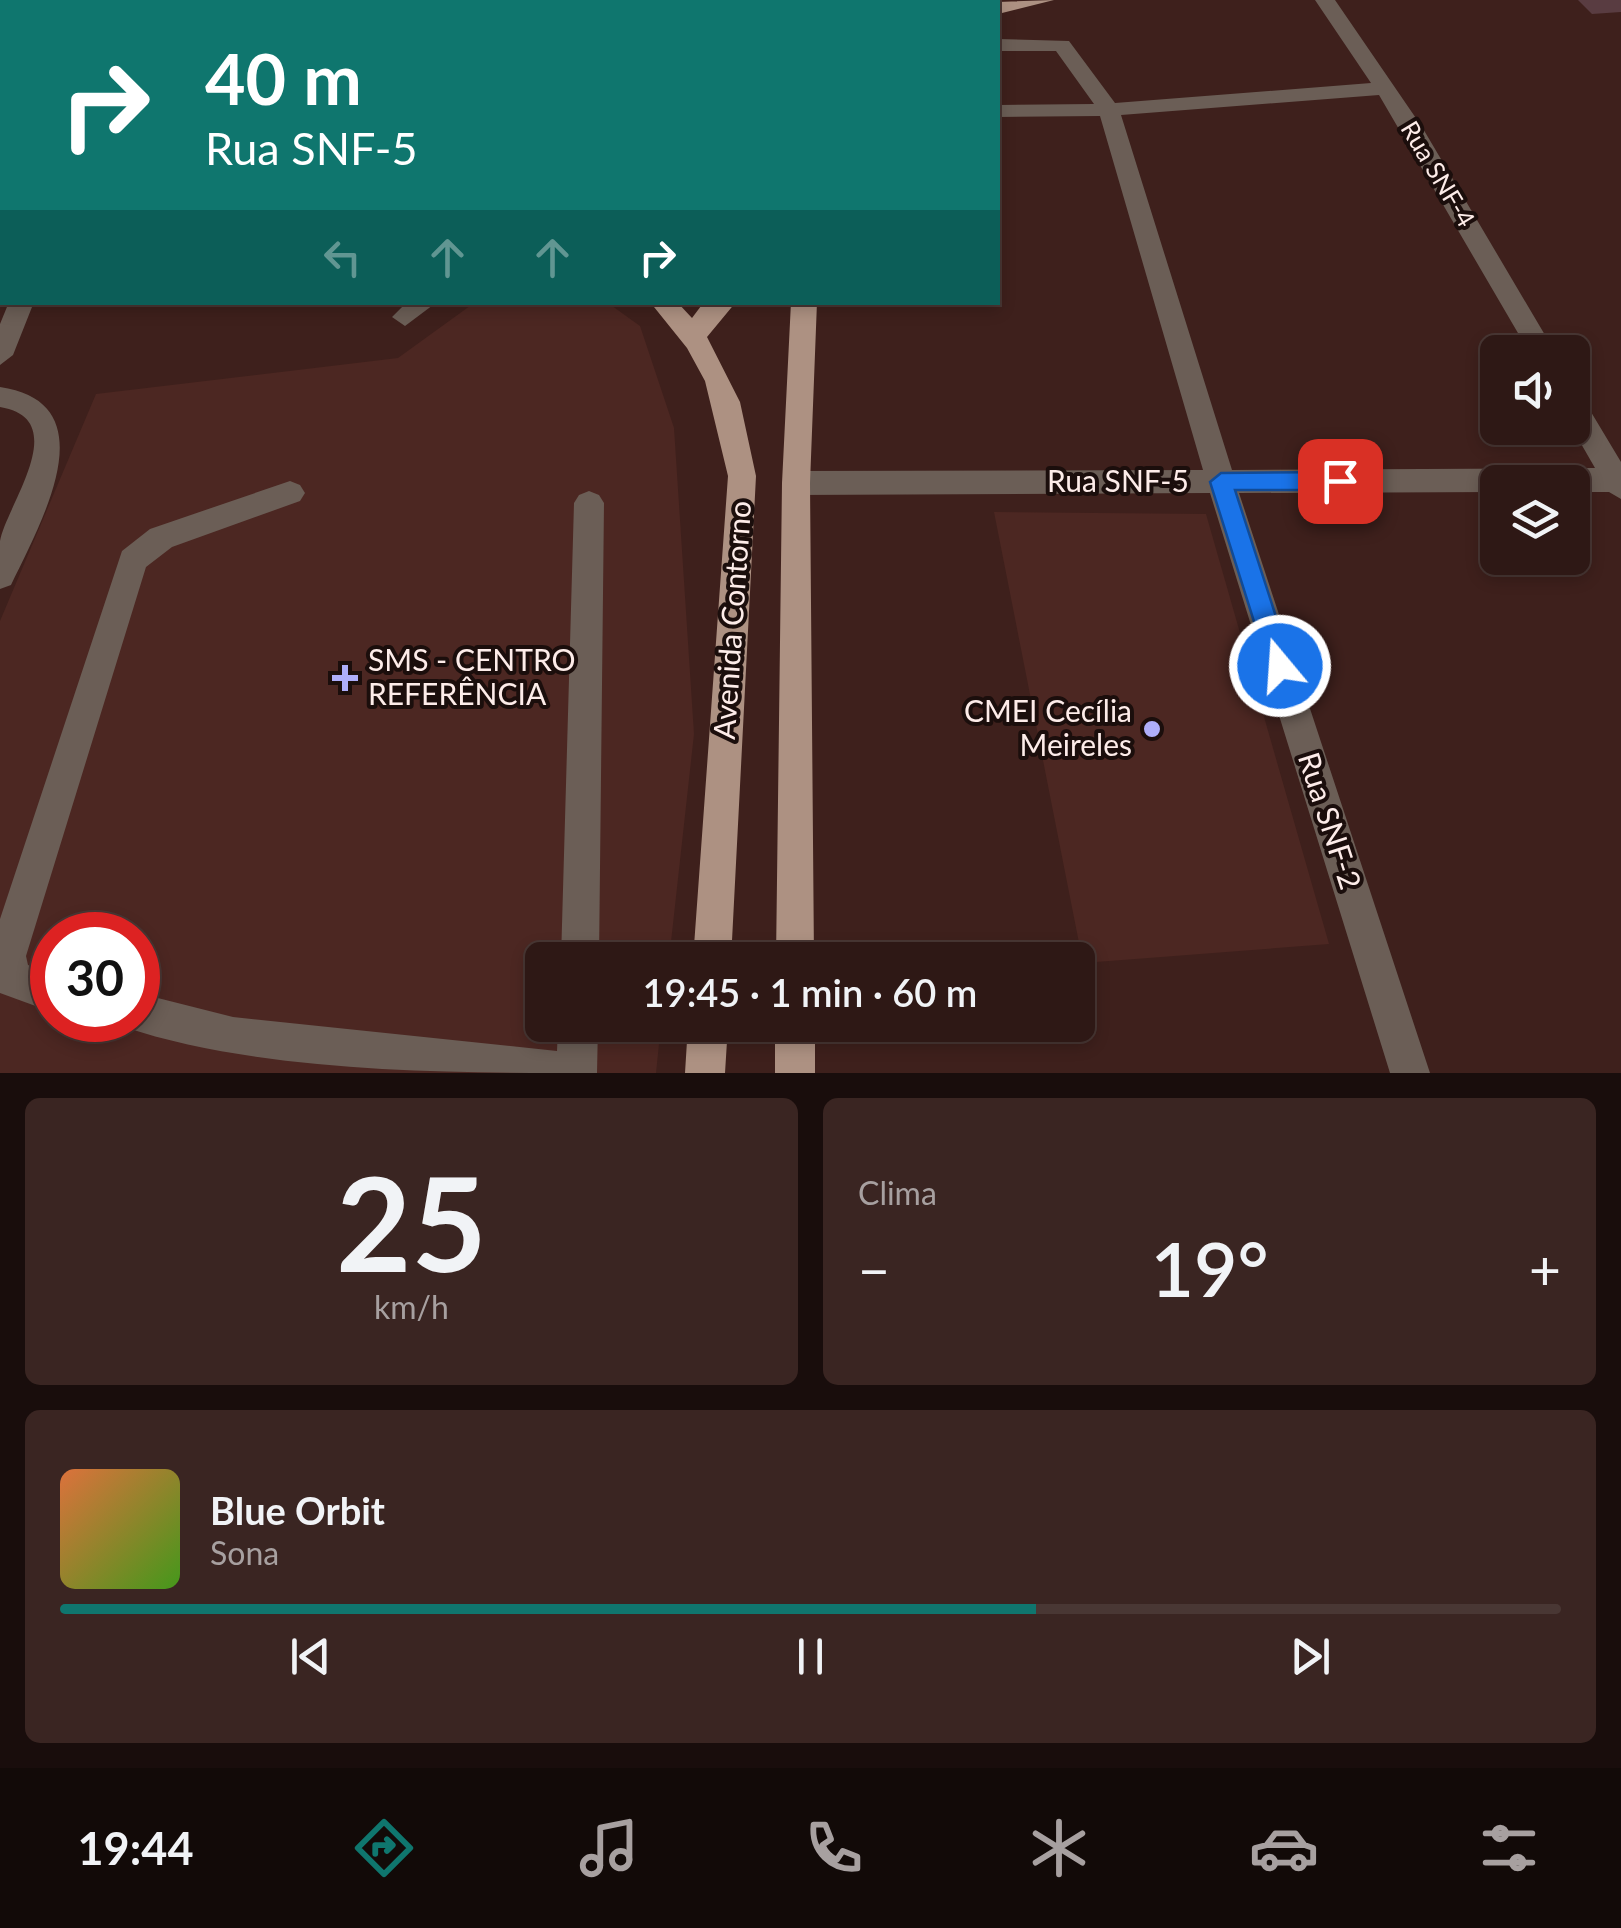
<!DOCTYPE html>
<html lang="pt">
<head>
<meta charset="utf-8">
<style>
  :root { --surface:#2e1815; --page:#3a2522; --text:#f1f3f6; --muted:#a7a0a0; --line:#493734; --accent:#0f766e }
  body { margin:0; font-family:Lato,sans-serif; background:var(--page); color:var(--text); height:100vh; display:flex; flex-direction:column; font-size:38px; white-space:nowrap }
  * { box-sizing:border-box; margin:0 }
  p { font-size:32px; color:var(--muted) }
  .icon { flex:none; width:55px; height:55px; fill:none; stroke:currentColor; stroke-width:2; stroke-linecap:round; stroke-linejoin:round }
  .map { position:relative; height:1073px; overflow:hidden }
  .sheet { display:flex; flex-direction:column; gap:25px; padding:25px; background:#190d0c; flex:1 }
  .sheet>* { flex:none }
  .top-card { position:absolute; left:0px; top:0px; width:1000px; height:305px; box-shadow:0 5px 15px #0003,0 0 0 2px var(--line); background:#0f766e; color:#fff; overflow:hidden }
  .fabs { position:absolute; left:1480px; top:335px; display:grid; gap:20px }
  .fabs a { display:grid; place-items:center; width:110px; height:110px; border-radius:15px; background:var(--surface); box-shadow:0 5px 15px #0003,0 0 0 2px var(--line); font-size:50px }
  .speed { position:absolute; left:30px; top:912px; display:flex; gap:20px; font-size:50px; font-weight:700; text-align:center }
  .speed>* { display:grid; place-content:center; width:130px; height:130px; border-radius:50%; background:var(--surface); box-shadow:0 5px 15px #0003,0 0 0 2px var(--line); line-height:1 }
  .speed .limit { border:15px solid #d22; background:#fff; color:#111 }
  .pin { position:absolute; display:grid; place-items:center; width:85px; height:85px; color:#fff; margin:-42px; border-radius:20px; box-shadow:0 5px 15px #0006 }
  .me { position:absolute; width:110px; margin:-55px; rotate:342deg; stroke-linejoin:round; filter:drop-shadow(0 0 8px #0008) }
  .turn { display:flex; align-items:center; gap:35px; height:210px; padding:0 40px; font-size:45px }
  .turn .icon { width:130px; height:130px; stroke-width:2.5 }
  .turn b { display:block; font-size:70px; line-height:85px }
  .lanes { display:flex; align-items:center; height:95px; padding:0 40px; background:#0003; justify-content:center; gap:50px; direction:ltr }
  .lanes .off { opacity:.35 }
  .big { font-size:75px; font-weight:600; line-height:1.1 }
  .sheet .widget { flex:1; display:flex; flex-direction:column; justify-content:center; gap:15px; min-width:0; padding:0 35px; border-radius:15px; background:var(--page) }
  .sheet .dial { align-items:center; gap:0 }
  .dial b { font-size:130px; line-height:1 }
  .song { display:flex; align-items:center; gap:30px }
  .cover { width:120px; height:120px; border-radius:15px; background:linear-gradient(135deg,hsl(20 70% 55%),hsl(100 70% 35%)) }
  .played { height:10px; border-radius:5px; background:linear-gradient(90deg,var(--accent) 65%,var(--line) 65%) }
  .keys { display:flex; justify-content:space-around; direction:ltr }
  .heat { display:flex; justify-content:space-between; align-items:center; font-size:55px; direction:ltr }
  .sheet .tiles { flex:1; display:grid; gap:25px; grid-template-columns:1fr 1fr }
  .widget:last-child { grid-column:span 2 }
  .trip { position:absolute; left:525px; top:942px; width:570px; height:100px; border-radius:15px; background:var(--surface); box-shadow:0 5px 15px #0003,0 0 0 2px var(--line); font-weight:600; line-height:100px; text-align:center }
  .tab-bar { display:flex; height:160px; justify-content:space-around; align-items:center; background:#120a08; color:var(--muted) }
  .tab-bar .icon { width:70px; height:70px }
  .tab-bar .selected { color:var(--accent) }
  .tab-bar b { font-size:45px; color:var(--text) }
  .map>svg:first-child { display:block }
  .built { fill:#4c2722; fill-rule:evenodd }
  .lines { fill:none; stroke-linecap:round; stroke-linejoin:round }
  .minor { fill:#6b5e56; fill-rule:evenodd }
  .major { fill:#ad9182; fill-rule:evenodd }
  .wall { fill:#593c41 }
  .route { fill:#1a73e8; stroke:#114b97; stroke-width:2.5 }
  .poi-dot { fill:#aeaefa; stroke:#1b0e0c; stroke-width:4 }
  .labels { text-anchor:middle; stroke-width:8; stroke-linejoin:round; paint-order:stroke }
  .far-street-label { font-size:25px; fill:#fdece9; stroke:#1b0e0c }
  .street-label { font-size:30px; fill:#fdece9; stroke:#1b0e0c }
  .poi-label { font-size:30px; fill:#fdece9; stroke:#1b0e0c; text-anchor:start }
</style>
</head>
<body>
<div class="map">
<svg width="1621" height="1073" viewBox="0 0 1621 1073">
  <rect width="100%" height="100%" fill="#3e201c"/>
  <path class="built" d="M474,303H608L640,326L674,428L694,734L669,960H542V1025H661L656,1073H0V621L96,394L398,358ZM52,935H138V1020H52Z
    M994,512L1206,514L1329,944L1083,963Z"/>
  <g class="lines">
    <path class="minor" d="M1315,0H1335L1422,127L1555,352H1529L1379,95L1121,115L1232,470L1595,468L1572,428V394L1582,397L1621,462V499L1609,492H1572V482H1498V492L1239,493L1430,1073H1390L1210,493L796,495L786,491L782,483L786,475L796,471L1203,470L1100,116L998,117V105L1094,104L1056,51H998V39L1069,41L1115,103L1371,83Z
      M0,69H2V81H0Z
      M0,229H2V245H0Z
      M9,302H34L13,355L0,365V324Z
      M407,302H437L405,326L392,317Z
      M0,387C110,403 40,524 11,585L0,589C0,574 0,556 0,541C6,506 74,419 0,407Z
      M290,481L300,485L305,493L300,501L172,547L146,567L26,956L28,965L52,974V1012L0,993V919L122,551L150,529Z
      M589,491L599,495L604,503L599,960H561L574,503L579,495Z
      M138,993L233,1017L557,1051L558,1025H598L597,1073C449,1073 263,1073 124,1027L121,1020H138Z"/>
    <path class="major" d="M93,0H116L118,2H95Z
      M136,0H160L162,2H138Z
      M652,0H678L680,2H654Z
      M1054,0L998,14V2Z
      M0,31H2V43H0Z
      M0,86H2V98H0Z
      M650,302H677L692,318L704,302H736L707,337L740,402L756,476L731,960H693L728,476L705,381L687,348Z
      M791,302H817L810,483L814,960H776L782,483Z
      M688,1025H728L725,1073H685Z
      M775,1025H815V1073H775Z"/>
  </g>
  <path class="wall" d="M1578,0H1621V12L1592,14Z"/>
  <path class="route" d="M1340,472L1351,481L1340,490H1235L1292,666L1280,678L1268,666L1210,482L1221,473Z"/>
  <g class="poi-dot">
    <path d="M340 663h10v10h10v10h-10v10h-10v-10h-10v-10h10z"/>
    <circle cx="1152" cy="729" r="10"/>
  </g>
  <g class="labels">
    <g class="far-street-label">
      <text transform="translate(1438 174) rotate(59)" y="9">Rua SNF-4</text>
    </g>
    <g class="street-label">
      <text x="1118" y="492">Rua SNF-5</text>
      <text transform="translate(733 620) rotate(-86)" y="10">Avenida Contorno</text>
      <text transform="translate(1329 821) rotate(72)" y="10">Rua SNF-2</text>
    </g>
    <g class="poi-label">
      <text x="368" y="671">SMS - CENTRO<tspan x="368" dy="34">REFERÊNCIA</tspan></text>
      <text x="1132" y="722" text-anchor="end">CMEI Cecília<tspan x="1132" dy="34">Meireles</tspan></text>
    </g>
  </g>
</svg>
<div class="fabs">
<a><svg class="icon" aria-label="sound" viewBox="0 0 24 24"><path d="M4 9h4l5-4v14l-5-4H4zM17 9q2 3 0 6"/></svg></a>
<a><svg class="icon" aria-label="layers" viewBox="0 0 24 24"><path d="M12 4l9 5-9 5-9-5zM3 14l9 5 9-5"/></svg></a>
</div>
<div class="speed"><div class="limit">30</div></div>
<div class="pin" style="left:1340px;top:481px;background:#d93025"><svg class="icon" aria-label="arrive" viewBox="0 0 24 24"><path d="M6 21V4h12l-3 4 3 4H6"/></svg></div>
<svg class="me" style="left:1280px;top:666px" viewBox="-20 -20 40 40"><circle r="17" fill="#1a73e8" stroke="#fff" stroke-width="3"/><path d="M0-11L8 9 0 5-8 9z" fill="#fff"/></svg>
<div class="trip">19:45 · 1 min · 60 m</div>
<div class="top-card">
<div class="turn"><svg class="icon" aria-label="right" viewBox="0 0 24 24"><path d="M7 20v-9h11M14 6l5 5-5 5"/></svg><div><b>40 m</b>Rua SNF-5</div></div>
<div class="lanes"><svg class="icon off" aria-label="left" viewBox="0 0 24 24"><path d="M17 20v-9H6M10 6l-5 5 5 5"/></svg><svg class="icon off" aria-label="ahead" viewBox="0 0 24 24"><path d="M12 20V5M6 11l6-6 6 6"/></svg><svg class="icon off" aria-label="ahead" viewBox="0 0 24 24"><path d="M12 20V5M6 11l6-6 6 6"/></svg><svg class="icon" aria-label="right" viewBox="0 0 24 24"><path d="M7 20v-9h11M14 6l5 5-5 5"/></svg></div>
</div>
</div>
<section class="sheet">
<div class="tiles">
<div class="widget dial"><b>25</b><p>km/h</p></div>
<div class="widget"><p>Clima</p>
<div class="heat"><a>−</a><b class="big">19°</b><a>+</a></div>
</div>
<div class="widget">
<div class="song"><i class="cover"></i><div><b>Blue Orbit</b><p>Sona</p></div></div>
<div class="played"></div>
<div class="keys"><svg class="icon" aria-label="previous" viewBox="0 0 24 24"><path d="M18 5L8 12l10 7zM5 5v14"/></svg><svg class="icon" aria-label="pause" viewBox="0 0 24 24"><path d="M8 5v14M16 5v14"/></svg><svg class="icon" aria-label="next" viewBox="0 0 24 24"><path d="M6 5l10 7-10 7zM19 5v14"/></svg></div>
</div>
</div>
</section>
<nav class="tab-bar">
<b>19:44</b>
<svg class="icon selected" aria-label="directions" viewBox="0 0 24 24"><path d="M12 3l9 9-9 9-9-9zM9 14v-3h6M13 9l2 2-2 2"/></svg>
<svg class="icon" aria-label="music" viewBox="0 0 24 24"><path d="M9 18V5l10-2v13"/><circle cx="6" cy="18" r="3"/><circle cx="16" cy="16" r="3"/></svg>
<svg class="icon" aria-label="phone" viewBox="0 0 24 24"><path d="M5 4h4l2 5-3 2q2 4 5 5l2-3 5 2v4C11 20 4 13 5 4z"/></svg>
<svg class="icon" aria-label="climate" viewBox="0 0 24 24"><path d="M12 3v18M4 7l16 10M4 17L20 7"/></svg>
<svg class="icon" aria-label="car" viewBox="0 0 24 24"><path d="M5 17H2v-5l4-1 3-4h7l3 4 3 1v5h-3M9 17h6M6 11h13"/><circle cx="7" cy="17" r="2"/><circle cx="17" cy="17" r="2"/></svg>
<svg class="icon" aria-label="filters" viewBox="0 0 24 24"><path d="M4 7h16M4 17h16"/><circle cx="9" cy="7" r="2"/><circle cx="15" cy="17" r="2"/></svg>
</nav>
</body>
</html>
